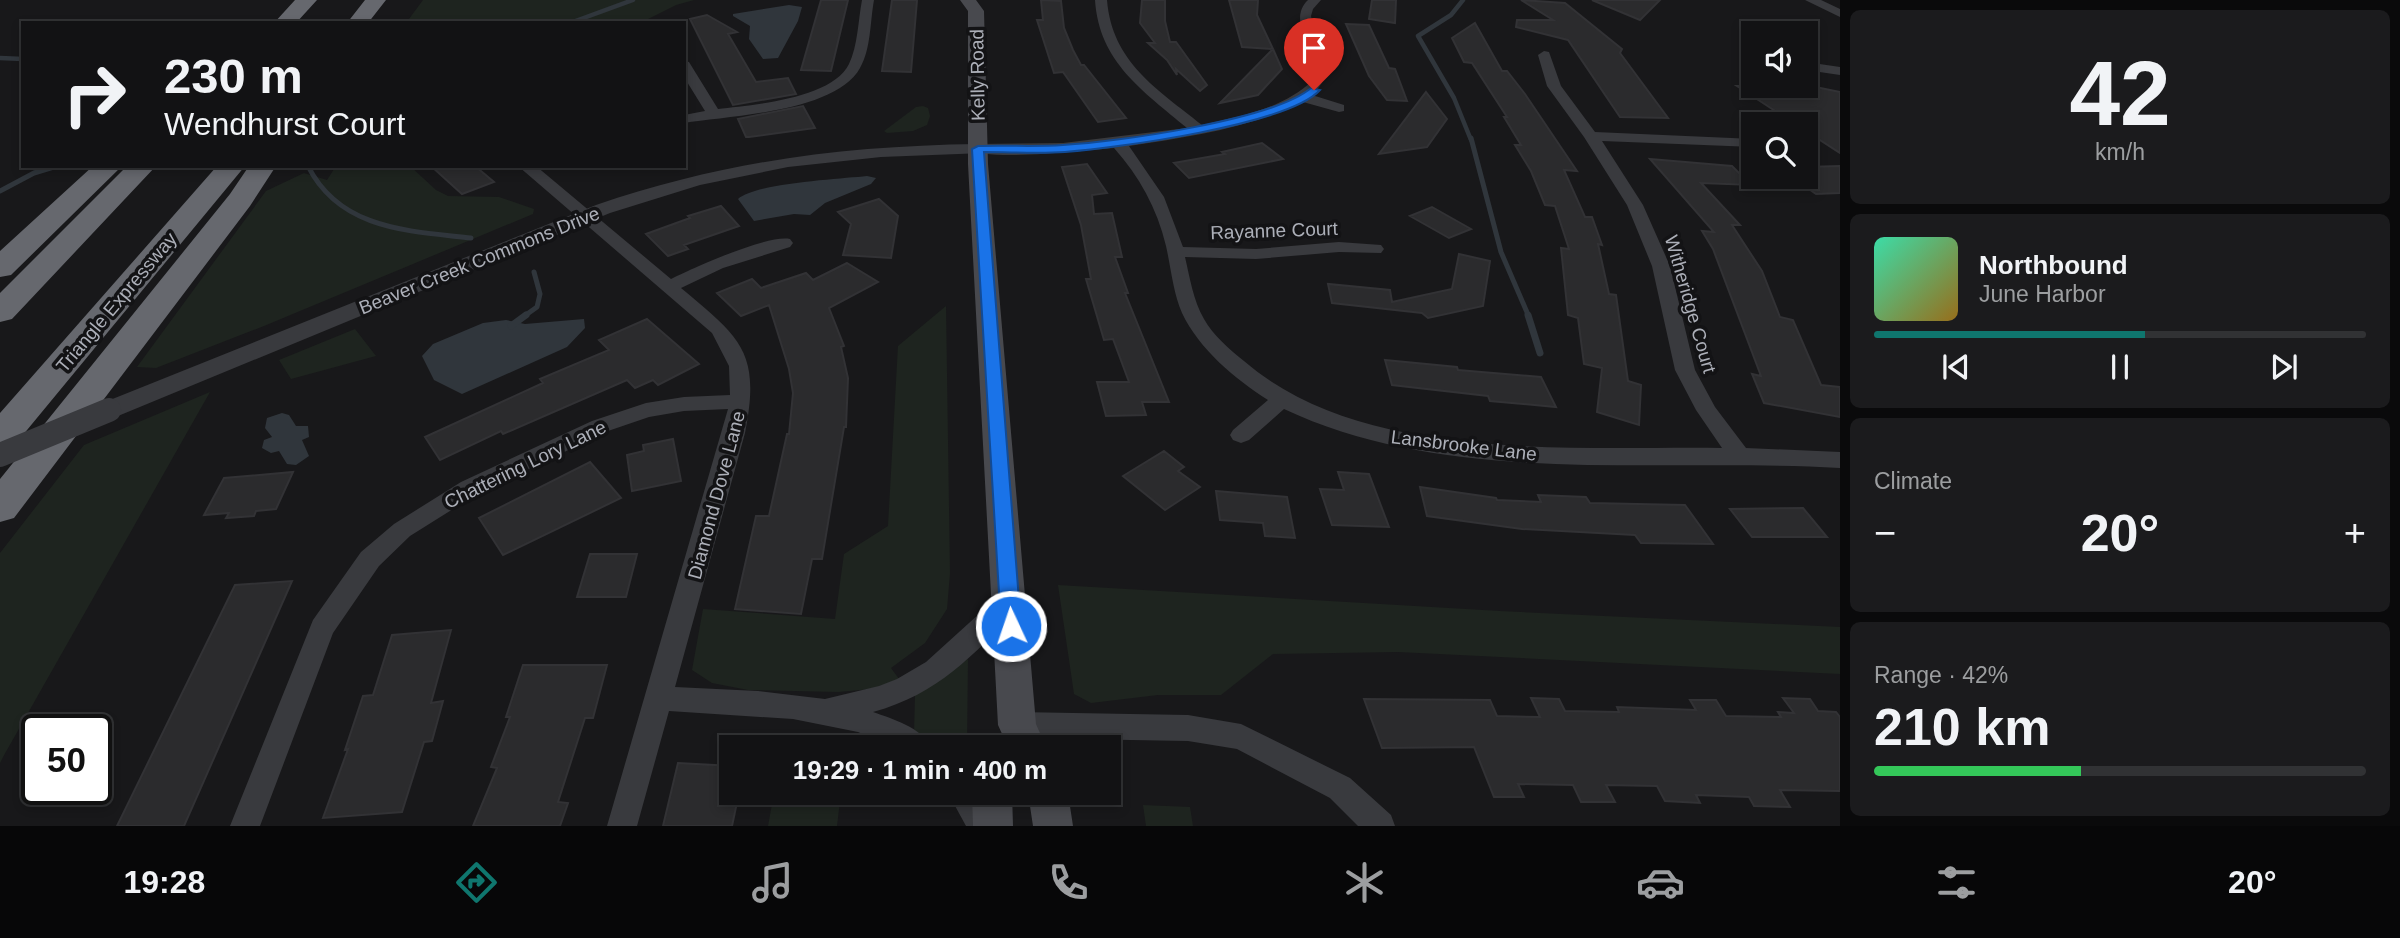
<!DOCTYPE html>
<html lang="en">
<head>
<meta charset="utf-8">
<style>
  :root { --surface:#121214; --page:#1b1b1d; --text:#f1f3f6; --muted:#9c9ea0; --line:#313234; --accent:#0f766e }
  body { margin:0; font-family:Arial,sans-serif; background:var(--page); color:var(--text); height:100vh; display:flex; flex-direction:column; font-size:26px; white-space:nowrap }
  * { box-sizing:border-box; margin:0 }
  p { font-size:23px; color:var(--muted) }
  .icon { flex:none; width:38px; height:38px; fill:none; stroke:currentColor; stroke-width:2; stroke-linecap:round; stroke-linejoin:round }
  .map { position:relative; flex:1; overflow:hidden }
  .details { display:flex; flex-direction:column; gap:10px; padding:10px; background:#0a0a0b; width:560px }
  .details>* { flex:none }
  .hud { position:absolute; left:21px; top:21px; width:665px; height:147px; border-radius:0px; box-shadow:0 4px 10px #0003,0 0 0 2px var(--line); background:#121214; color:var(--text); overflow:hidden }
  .fabs { position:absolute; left:1741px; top:21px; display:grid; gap:14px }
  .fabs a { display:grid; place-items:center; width:77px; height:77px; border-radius:0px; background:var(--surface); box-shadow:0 4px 10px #0003,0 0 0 2px var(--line); font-size:35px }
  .speed { position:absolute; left:21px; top:714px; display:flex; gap:14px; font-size:35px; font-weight:700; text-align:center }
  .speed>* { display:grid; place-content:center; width:91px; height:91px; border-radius:50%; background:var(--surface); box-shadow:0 4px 10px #0003,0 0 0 2px var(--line); line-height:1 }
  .speed .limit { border:4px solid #111; border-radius:10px; background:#fff; color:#111 }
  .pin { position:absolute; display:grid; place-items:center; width:60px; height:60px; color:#fff; margin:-72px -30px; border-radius:50% 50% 50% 0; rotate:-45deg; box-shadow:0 0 7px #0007 }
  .pin .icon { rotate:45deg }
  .me { position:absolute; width:77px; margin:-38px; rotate:357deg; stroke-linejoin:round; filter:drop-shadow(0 0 5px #0008) }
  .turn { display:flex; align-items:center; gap:24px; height:147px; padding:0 28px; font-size:32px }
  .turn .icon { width:91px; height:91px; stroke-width:2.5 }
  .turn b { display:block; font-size:49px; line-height:60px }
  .big { font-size:52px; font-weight:700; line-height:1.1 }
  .details .widget { flex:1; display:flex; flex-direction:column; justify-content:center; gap:10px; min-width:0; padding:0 24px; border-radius:10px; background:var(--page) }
  .details .dial { align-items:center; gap:0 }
  .dial b { font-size:91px; line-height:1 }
  .song { display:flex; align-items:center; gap:21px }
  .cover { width:84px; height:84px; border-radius:10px; background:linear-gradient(135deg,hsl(160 70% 55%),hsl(40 70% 35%)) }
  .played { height:7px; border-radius:4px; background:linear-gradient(90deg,var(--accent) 55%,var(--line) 55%) }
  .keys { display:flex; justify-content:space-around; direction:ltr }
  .heat { display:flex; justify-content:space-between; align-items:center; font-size:38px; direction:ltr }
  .charge { height:10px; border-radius:5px; background:linear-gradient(90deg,#34c759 42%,var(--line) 0) }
  .trip { position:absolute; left:719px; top:735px; width:402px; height:70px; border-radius:0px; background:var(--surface); box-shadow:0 4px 10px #0003,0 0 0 2px var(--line); font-weight:700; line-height:70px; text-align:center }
  .tabs { display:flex; height:112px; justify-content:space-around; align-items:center; background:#070708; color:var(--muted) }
  .tabs .icon { width:49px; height:49px }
  .tabs .current { color:var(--accent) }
  .tabs b { font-size:32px; color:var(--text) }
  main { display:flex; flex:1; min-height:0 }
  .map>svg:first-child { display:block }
  .green { fill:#1e241f }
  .water { fill:#30363c }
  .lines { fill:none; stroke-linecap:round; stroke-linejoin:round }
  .stream-far2 { stroke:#30363c; stroke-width:4.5 }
  .stream-far1 { stroke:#30363c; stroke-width:5 }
  .stream { stroke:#30363c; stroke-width:7 }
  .building { fill:#2b2b2d; stroke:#323235; stroke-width:2 }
  .minor { fill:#393a3e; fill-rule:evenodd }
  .tertiary { fill:#393a3e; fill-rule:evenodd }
  .secondary { fill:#48494e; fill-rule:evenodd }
  .motorway { fill:#66686e; fill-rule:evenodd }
  .tertiary-bridge { stroke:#393a3e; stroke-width:24 }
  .route { fill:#1a73e8; stroke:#114b97; stroke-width:2 }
  .labels { text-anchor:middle; stroke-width:7; stroke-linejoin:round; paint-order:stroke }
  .street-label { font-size:19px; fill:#acafb8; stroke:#131315 }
</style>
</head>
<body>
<main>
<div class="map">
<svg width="1840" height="826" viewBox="0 0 1840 826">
  <rect width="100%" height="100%" fill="#18181a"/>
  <path class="green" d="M423,0H694L676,5L640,23H406Z
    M923,106L928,108L930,116L927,125L913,131L887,133L884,131L916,107Z
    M336,166H410L436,190L448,196L499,197L534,209L533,214L264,326L156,368L137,367L266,191L304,173L327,180Z
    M946,306L950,573L947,609L925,643L891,668L899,679L872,689L838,692L748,690L712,683L692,670L703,609L835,619L844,554L888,526L898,346Z
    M355,329L376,356L291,379L279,360Z
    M210,392L3,757L0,763V553L84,445Z
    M1058,585L1500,611L1840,627V674L1398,652L1273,654L1221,695H1158L1091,703L1074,694Z
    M968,659L967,747H934L914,733L915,695Z
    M774,793H841L837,826H768Z
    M1143,805L1190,807L1193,826H1146Z"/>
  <path class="water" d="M789,5L802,7L798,21L778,58L763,59L749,39L750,26L733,16V14Z
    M867,176L876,178L871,184L825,203L810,215L794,214L754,221L738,199C756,183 840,179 867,176Z
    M584,319L585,328L567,347L462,394L434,380L422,356L433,344L483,323L506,320L525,324Z
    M282,413L289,415L296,426H308L309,437L302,440L309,456L296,465L287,464L279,451L271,453L262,448L264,440L272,437L265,428L267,418Z"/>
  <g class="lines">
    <path class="stream-far2" d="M1463,0L1451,15L1418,36L1454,98L1471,140
      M570,23L633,0
      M0,58L23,59"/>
    <path class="stream-far1" d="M1471,138L1501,252L1529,317
      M308,166C340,230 409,231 471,238
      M0,191L34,173L57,166
      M523,317L537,307L540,294L534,272"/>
    <path class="stream" d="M1528,315L1540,353
      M511,326L526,315"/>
  </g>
  <path class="building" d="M821,0H848L831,71L801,70Z
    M892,0H917L911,72L882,71Z
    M1041,0L1061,1L1064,28L1073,50L1081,65H1084L1126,118L1098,122L1063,72L1054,73L1037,20H1043Z
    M1142,0H1165V21L1170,42H1176L1207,85L1200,91L1176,69L1177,75L1167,60L1148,43H1155L1140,23Z
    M1229,0H1258L1257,15L1273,49L1242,47Z
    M1372,0H1396L1395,23L1369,19Z
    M1521,0L1565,3L1622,49L1620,53L1668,118L1620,117L1568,40L1516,27L1517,20H1553Z
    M1592,0H1660L1640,20Z
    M707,15L737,32L728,34L756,82L788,78L796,94L733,105L690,19Z
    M1475,23L1502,71H1507L1525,94L1577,171L1564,170L1585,217H1592L1602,245L1598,244L1609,294L1616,295L1628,381L1641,385L1639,425L1597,412L1602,368L1584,364L1578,318L1568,315L1561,248L1569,249L1555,206L1545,205L1531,171L1515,145H1521L1504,117H1507L1472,63L1464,62L1452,38Z
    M1346,24L1369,25L1389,68L1395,69L1407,101L1387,100L1369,76Z
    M1273,49L1282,69L1258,95L1220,103Z
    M1737,86H1811L1840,92V153L1806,131V124H1795Z
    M1426,92L1447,119L1427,147L1379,154Z
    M803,106L815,128L749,137H746L738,119Z
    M1262,143L1283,159L1189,178L1174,163L1225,154L1222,152Z
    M1650,159L1732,166L1751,185L1701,183L1740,225H1732L1762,271L1780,317L1793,320L1821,385L1840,387V417L1764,403L1752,374L1761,376L1713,249L1702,231L1714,232Z
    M1087,164L1107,193L1092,195L1094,214L1112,213L1122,257H1115L1128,293H1125L1169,402H1142L1146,415L1106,416L1097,382H1129L1113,339L1104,340L1086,279H1091L1081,225L1062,167Z
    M431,166H475L494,182L462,194Z
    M1840,166V193L1816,194L1806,187V167Z
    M879,199L898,216L891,258L843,255L851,224L838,212Z
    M721,206L739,226L684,245L688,249L668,256L646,234L690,218L688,216Z
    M1432,207L1471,229L1449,238L1410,216Z
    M1459,254L1490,261L1483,306L1428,318L1422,313L1332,303L1328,284L1390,290L1392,302L1452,289Z
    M847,263L878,282L829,308L844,346L841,347L848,378L846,427H844L822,559H812L801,614L735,609L756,516H769L787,434H789L793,393L789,369L769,305L741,316L717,293L752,279L761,288L806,273L813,280Z
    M647,319L699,364L658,385L653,380L635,388L627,380L503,434L501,431L440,460L425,437L543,383L540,379L609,350L599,340Z
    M1385,360L1457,367L1458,370L1541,377L1556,407L1490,401L1488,396L1392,385Z
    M673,439L681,481L632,491L627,455L644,451L643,445Z
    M1164,451L1184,467L1178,471L1200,487L1165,510L1123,476Z
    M590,462L621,498L503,555L479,518Z
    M293,472L276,509L256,511L254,516L226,518L229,513L204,515L224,478Z
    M1338,472L1369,474L1389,527L1332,525L1320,489L1344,490Z
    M1420,487L1496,498L1497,500L1541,502L1538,495L1586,497L1590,503L1685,505L1713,544L1641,543L1635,535L1522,529L1427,516Z
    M1216,491L1287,497L1295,538L1265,536L1263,523L1220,520Z
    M1803,508L1827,537H1752L1730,509Z
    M590,554H637L626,597H577Z
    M292,581L184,826H117L235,585Z
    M451,630L431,703L443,701L432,741L424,742L402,812L323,818L348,749L345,750L363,696L373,695L392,635Z
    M523,665H607L593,718H585L558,802L568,803L560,826H473L497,768L491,767L510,717H506Z
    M1531,698L1559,699L1565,711L1619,712L1617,707L1696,710L1690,700H1716L1726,716L1781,717L1778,712L1794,713L1783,698L1810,699L1818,711L1836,712L1840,717V791L1780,790L1790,807L1754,806L1749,797L1696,795L1700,803L1665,801L1657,786L1606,785L1615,802H1581L1573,785L1518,784L1524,797H1494L1474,747L1382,748L1364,699L1490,700L1497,716L1540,717Z
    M678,763L732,766V793H739L732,826H663Z"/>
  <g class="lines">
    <path class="minor" d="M862,0H874C870,22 871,49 860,68C836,112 729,116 684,123V115L705,111L684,77V61L689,62L718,109C752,105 832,99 849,64C858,45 858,21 862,0Z
      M1095,0H1107C1112,62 1157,89 1202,125C1241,116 1283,109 1313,80C1320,53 1285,22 1308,0H1321L1313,9L1311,16C1318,50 1342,65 1312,95L1344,105V111L1339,112L1303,102C1249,128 1188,137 1129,146L1164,197L1183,247L1256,249L1339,242L1381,245L1384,249L1381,253L1339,252L1256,259L1185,257C1190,278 1193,300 1204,319C1213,335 1229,349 1244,361C1363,464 1574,446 1722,448L1696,410L1675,370L1652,266L1627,205L1584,137L1547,86L1538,55L1544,51L1549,52L1561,86L1595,132L1754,139V147L1602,141L1643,205L1670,266L1695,370L1715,407L1746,448L1840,452V468C1660,457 1451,488 1284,409L1249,440L1241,443L1233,440L1230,435L1233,430L1268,400C1235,379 1199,349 1182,313C1173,292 1171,268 1166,246C1157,208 1139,176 1114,148C1090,150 984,162 970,149L978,144L1063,143L1187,128C1143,91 1099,62 1095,0Z
      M1805,0H1821L1840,9V17Z
      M1806,62L1840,67V75L1806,70Z
      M518,166H536L671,279C693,268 768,234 790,239L793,243L790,247L723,268L681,288C741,338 761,352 745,433L675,687L758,691L825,699L879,686L897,679L926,662L1001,594L1010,591L1019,594L1023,601L1019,608C973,655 939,694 873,712C892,719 922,727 930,747H891L858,732L793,719L669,711L637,826H607L728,409L684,411L649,417L608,431L477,494L410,536L379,566L333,633L260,826H230L313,620L361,552L394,524L461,482L592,421L646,403L684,397L730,395L729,366L712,333Z
      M1017,712L1188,715L1241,724L1350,778L1391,815L1395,826H1358L1330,798L1237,749L1188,741L1017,738L1007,734L1003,725L1007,716Z
      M948,793H980L998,826H966Z"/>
    <path class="tertiary" d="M978,144L984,145L987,149L984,153L881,157L788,167L700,185L610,213L118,416L109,418L100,416L97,410L100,404L596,205C726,161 842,146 978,144Z"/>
    <path class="secondary" d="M960,0H976L984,11L988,164L1036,724L1046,747H1008L998,725L968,164V11Z
      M972,793H1012L1013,826H973Z
      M1028,793H1068L1073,826H1033Z"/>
    <path class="motorway" d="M295,0H317L296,23H274Z
      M365,0H386L368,23H347Z
      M93,166H122L11,275L0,277V251Z
      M127,166H156L12,319L0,322V293Z
      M217,166H245L13,447L0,451V413Z
      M249,166H276L250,206L14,518L0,522V479L230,194Z"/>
    <path class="tertiary-bridge" d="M0,455L109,410"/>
  </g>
  <path class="route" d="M1311,88L1320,90C1288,125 1116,148 1065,152C1038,154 1011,152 984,152L1021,626L1018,631L1011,634L1004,631L1001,626L972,149L978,146C1006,145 1035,147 1063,145C1117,142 1273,120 1311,88Z"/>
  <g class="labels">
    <g class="street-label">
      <text transform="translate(977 75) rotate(-91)" y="7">Kelly Road</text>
      <text transform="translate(1274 230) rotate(-2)" y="7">Rayanne Court</text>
      <text transform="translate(479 260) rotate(-22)" y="7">Beaver Creek Commons Drive</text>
      <text transform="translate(116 302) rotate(-50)" y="7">Triangle Expressway</text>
      <text transform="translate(1691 304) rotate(74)" y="7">Witheridge Court</text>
      <text transform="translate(1464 445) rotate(7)" y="7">Lansbrooke Lane</text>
      <text transform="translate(525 464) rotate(-26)" y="7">Chattering Lory Lane</text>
      <text transform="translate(716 495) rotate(-75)" y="7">Diamond Dove Lane</text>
    </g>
  </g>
</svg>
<div class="fabs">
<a><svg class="icon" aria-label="sound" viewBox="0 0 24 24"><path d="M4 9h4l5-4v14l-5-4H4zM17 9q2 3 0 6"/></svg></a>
<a><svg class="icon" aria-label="search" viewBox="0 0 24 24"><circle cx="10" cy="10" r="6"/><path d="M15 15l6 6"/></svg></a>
</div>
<div class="speed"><div class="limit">50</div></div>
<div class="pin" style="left:1314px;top:90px;background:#d93025"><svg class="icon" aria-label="arrive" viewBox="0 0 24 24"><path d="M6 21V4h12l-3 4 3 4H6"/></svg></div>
<svg class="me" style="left:1011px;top:626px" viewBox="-20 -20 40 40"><circle r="17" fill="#1a73e8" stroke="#fff" stroke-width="3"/><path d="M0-11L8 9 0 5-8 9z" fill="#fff"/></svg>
<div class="trip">19:29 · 1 min · 400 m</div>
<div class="hud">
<div class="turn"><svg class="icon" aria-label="right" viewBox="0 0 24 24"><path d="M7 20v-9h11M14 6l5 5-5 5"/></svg><div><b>230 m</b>Wendhurst Court</div></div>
</div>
</div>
<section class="details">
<div class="widget dial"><b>42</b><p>km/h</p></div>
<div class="widget">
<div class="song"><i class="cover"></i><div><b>Northbound</b><p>June Harbor</p></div></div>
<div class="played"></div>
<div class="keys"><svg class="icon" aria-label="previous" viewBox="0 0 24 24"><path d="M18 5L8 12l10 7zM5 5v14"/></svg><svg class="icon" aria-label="pause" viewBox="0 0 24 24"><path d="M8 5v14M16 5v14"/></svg><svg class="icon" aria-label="next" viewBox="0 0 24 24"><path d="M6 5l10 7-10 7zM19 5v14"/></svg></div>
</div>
<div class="widget"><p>Climate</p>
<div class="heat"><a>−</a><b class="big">20°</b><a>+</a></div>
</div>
<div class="widget"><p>Range · 42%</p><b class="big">210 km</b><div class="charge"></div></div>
</section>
</main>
<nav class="tabs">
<b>19:28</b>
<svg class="icon current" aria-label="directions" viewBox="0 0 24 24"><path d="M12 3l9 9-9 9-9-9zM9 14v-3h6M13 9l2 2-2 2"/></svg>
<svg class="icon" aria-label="music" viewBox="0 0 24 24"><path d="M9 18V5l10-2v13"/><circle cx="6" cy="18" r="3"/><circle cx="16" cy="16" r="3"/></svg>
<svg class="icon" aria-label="phone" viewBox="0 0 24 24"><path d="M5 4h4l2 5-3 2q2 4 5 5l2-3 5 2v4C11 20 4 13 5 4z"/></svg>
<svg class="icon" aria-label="climate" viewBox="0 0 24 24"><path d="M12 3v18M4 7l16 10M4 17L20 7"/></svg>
<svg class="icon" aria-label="car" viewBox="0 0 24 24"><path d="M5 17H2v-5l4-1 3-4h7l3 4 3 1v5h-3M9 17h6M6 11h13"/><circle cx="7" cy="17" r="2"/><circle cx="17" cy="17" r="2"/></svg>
<svg class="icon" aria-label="filters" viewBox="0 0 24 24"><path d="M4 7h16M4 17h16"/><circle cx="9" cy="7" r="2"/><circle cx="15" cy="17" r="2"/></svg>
<b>20°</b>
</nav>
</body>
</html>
